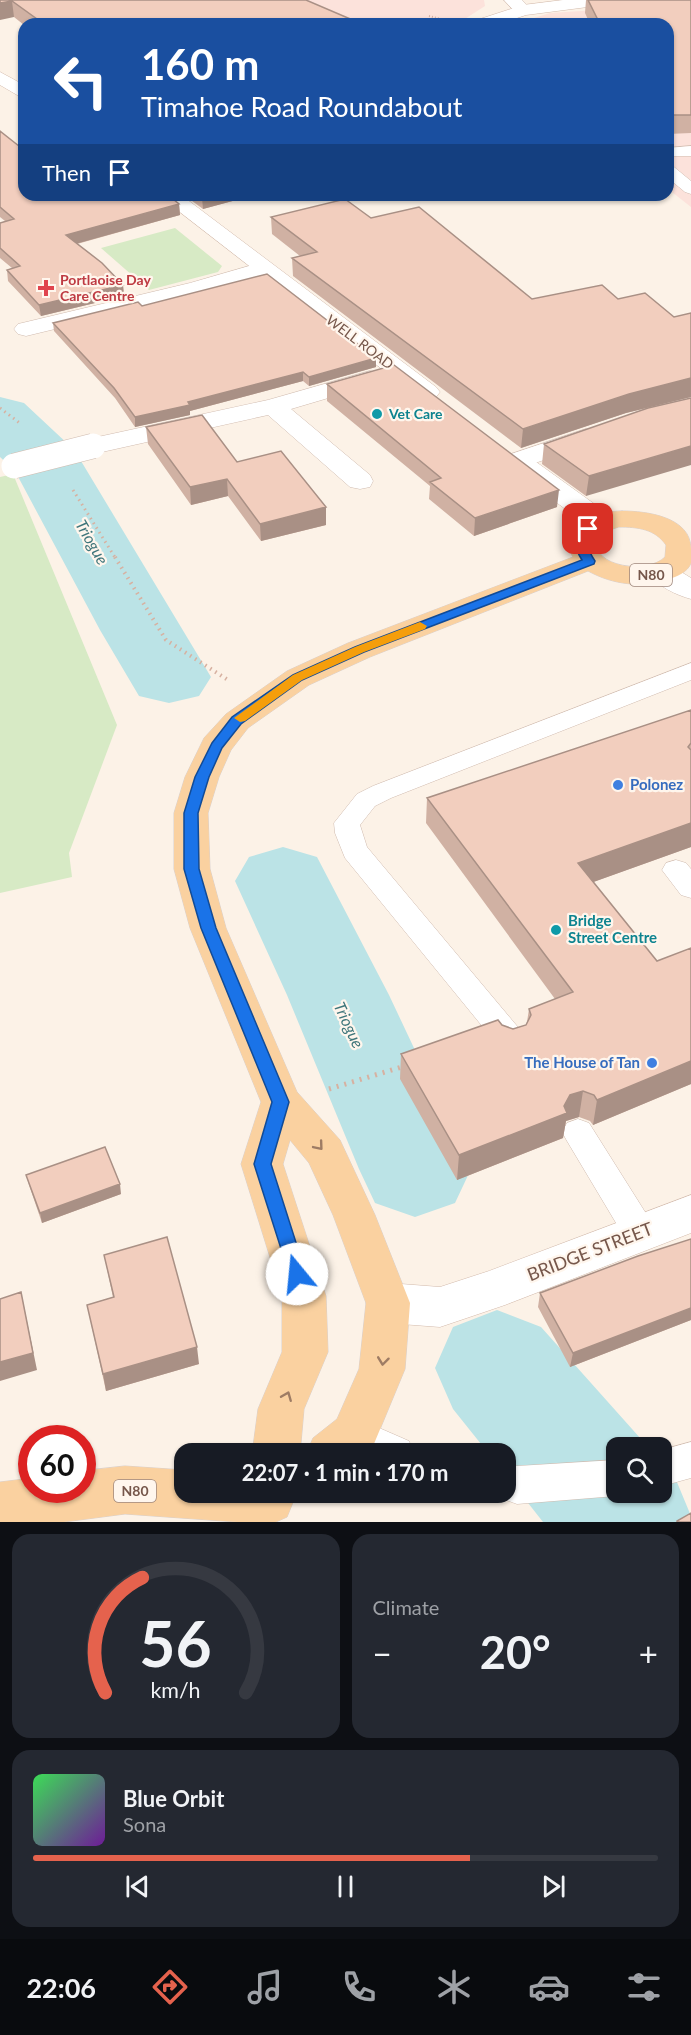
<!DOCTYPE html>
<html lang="en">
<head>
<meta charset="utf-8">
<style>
  :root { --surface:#171b24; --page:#242831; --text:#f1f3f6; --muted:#9ea1a6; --line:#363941; --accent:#e5624d }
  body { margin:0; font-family:Lato,sans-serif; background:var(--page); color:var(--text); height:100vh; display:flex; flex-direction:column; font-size:22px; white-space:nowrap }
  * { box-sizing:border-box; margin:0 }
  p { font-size:20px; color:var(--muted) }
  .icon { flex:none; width:33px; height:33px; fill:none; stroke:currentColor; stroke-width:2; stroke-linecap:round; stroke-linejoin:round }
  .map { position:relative; height:1522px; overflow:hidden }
  .details { display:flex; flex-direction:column; gap:12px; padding:12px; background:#0d0f14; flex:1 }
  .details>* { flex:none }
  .hud { position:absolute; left:18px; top:18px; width:656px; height:183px; border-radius:18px; box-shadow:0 2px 4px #0004; background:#1a4fa0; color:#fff; overflow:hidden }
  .tools { position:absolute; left:606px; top:1437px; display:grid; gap:12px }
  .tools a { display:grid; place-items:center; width:66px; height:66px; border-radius:12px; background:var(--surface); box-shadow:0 2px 4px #0004; font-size:30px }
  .speed { position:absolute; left:18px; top:1425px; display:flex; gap:12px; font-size:30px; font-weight:700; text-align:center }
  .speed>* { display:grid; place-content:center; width:78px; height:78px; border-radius:50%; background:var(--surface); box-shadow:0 2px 4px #0004; line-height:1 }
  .speed .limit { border:9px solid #d22; background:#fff; color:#111 }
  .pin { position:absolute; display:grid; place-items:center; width:51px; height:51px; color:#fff; margin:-26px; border-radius:12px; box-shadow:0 3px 9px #0006 }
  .me { position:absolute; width:66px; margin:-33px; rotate:343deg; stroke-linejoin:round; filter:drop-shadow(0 0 4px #0008) }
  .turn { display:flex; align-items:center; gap:21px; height:126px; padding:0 24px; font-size:27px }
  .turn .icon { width:78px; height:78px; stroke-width:2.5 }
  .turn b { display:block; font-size:42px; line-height:51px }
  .then { display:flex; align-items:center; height:57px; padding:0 24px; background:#0003; gap:12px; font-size:22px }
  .big { font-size:45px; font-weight:700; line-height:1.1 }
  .details .card { flex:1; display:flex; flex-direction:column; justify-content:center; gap:9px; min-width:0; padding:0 21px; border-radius:18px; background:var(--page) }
  .details .dial { align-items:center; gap:0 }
  .dial svg { height:156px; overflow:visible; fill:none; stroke:var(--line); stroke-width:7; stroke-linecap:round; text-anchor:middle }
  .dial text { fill:var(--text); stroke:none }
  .song { display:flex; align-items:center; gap:18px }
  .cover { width:72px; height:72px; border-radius:9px; background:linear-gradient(135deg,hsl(130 70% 55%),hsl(280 70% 35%)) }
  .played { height:6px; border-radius:3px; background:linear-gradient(90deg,var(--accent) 70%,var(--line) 70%) }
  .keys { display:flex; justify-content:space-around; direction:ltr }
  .heat { display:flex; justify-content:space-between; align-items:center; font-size:33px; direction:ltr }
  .details .tiles { flex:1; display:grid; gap:12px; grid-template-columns:1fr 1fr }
  .card:last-child { grid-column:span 2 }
  .trip { position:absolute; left:174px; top:1443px; width:342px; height:60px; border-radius:18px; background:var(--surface); box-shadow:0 2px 4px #0004; font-weight:700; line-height:60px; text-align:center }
  .tab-bar { display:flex; height:96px; justify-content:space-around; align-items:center; background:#090b0e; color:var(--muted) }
  .tab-bar .icon { width:42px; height:42px }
  .tab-bar .current { color:var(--accent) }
  .tab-bar b { font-size:27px; color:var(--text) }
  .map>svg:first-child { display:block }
  .commercial { fill:#fce2db }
  .green { fill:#d7eac5 }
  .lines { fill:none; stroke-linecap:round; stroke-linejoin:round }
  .river { fill:#bbe3e6; fill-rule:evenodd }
  .lane-casing { stroke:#d0bbaf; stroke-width:1 }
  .street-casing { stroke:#d0bbaf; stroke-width:1 }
  .secondary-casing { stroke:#d3bbad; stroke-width:1 }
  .primary-casing { stroke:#d9d0cd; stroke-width:1 }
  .path-far3 { stroke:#d7b1a1; stroke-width:2; stroke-dasharray:1 2; stroke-linecap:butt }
  .path-far2 { stroke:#d7b1a1; stroke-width:3; stroke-dasharray:1.5 4; stroke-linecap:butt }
  .path-far1 { stroke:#d7b1a1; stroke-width:4; stroke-dasharray:1.5 4.5; stroke-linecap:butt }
  .path { stroke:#d7b1a1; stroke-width:5; stroke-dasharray:2 6; stroke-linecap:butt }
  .lane { fill:#fff; fill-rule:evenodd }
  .street { fill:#fff; fill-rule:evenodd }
  .secondary { fill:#fff; fill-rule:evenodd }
  .primary { fill:#fad1a0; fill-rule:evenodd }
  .street-bridge-casing { stroke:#d0bbaf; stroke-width:26; stroke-linecap:butt }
  .street-bridge { stroke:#fff; stroke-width:25 }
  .wall { fill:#d0b1a3 }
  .shaded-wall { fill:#a99085 }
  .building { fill:#f2cebe; stroke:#a99085; stroke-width:1.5 }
  .oneway { stroke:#9e7c64 }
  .route { fill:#1a73e8; stroke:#114b97; stroke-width:1.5 }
  .slow { fill:#f59e0b }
  .health-dot { fill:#e0444e; stroke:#fff6ed; stroke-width:2 }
  .culture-dot { fill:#0f9aa8; stroke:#fff6ed; stroke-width:2 }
  .shop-dot { fill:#3f7fe0; stroke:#fff6ed; stroke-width:2 }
  .labels { text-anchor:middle; stroke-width:4.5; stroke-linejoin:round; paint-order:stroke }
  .far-health-label { font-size:14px; font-weight:bold; fill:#be3a42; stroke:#fff6ed; text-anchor:start }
  .far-street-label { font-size:14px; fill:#76574b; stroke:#fff6ed }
  .far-culture-label { font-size:14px; font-weight:bold; fill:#0d838f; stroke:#fff6ed; text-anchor:start }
  .shield { fill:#fff6ed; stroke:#9f877c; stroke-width:1.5 }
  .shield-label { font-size:14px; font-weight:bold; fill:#76574b }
  .shop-label { font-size:15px; font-weight:bold; fill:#366cbe; stroke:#fff6ed; text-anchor:start }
  .culture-label { font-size:15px; font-weight:bold; fill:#0d838f; stroke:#fff6ed; text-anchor:start }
  .water-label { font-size:16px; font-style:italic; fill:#3f767b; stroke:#fff6ed }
  .near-street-label { font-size:18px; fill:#76574b; stroke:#fff6ed }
</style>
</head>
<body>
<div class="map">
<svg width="691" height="1522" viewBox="0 0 691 1522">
  <rect width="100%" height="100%" fill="#fcf2e7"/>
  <path class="commercial" d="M271,0H484L485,6L457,24H276Z
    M691,4V207L668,189V24H515L550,13Z"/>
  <path class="green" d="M175,228L222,266L218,272L149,290L101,248Z
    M13,474L117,725L69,853L72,877L0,893V477Z"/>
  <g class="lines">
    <path class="river" d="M0,397L24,403L70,446L81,461L211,677L199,696L169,703L139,696L100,630L15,471L0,457Z
      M283,847L317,857L389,995L471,1169L455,1203L415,1217L375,1203L359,1169L287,995L235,881L249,857Z
      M497,1310L541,1327L649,1448H616V1492H662V1461L674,1475L691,1516V1522H543L506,1475V1454H489L453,1409L435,1368L453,1327Z"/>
    <defs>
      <path id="lane" d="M691,146V156H668V148Z
        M668,165L674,167L691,181V194L685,192L668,178Z
        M691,663V680L391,798L375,806L360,825L367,847L522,1032L526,1040L522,1048L511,1052L500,1048L345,858L335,833L334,823L357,794L373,786Z
        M676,860L686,863L691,869V898L681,895L662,870L666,863Z
        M578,1119L589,1123L652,1223L657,1233L652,1243L640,1248L628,1243L567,1141L562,1132L567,1123Z
        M354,1417L409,1441L414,1454H354L341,1448L336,1435L341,1422Z
        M691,1442V1478L662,1486V1450Z
        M616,1460V1492H626L616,1496L517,1504L493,1495L492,1492H506V1464L517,1466Z"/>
      <path id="street" d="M504,0H522L531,10L529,14H517Z
        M263,262L271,264L274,269L271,274L204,293L26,336L18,334L14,329L18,324L190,283Z
        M370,371L379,373L382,378L379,383L291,409L370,475L373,481L370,487L360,489L350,487L268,415L93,454L84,452L80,446L84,440L268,400Z
        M586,429L595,431L599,437L595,443L517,469L508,467L504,461L508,455Z
        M663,564L673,567L691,578V599C676,595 657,586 649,573L653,567Z"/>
      <path id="secondary" d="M563,0H611L603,5L526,15L499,24H474L477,20L523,5Z
        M0,72L24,85V99L0,85Z
        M158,195H181L436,387L440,392L436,397L427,400L418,397Z
        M523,457L532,459L611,516L615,522L611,528L601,530L591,528L514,471L510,465L514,459Z
        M691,1195V1233L505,1305L440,1327L388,1323L372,1317L366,1303L372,1289L388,1283L440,1287L489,1271Z"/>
      <path id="primary" d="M622,511C647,511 691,517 691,549C691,553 691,560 691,563C688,572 676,577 669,579C641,588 614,585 588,571L370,657L309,685L248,728L231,750L219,777L208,813L210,869L226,928L297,1092L340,1140L375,1215L410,1303L405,1369L371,1451L368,1454H306L313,1438L337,1419L359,1369L366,1303L333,1215L309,1163L290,1140L283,1164L326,1296L328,1352L304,1409L300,1454H252L258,1409L282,1352V1296L241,1164L261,1102L190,928L174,869V813L185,777L204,738L226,714L287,671L348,643L573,557C555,527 597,511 622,511ZM619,527C638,527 655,529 666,545L665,557C648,574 592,568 596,539L604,532Z
        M125,1466L184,1470V1492H291L294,1500L287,1517L276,1522H237L125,1514L64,1522H0V1482L32,1478V1490H82V1471Z"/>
    </defs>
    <use href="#lane" class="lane-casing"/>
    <use href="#street" class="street-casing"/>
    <use href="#secondary" class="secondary-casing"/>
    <use href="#primary" class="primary-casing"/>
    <path class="path-far3" d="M429,16L449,21"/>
    <path class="path-far2" d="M0,408L21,424
      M73,490L116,559"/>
    <path class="path-far1" d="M115,557L166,640L228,680"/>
    <path class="path" d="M329,1089L405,1066"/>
    <use href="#lane" class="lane"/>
    <use href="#street" class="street"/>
    <use href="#secondary" class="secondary"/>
    <use href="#primary" class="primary"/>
    <defs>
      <path id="street-bridge" d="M14,466L93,446"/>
    </defs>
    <use href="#street-bridge" class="street-bridge-casing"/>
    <use href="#street-bridge" class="street-bridge"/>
  </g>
  <path class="wall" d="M0,0L362,24L24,25L14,17Z
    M586,0H691V133L668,134V24H590L585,13Z
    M0,131L24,195L179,204L180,215L77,244L123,285L124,296L41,316L8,281L7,270L12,268L0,258V223L5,221L0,217Z
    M184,195H251V196L203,209Z
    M271,217L371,218L532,299H618L674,317L691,313V397L626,413L521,448L293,276L292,258L300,256L272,234Z
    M142,306L376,367L309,386L303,381L190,411V415L135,427L115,398L54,331L53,323Z
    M327,384L557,507L474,536L429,499L430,486L327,401Z
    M691,398L586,496L542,464L544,444Z
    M146,427L237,462L326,525L261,541L228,496L191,505L148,444Z
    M691,710V847L593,882L657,961L691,948V1084L593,1125L590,1121L579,1117L566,1121L563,1138L457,1180L400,1079L401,1054L502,1025L513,1029L526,1025L527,1022L529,1009L555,999L426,823L427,798Z
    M26,1175L121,1194L42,1223L29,1185Z
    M691,1239V1320L570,1367L538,1307L540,1293Z
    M104,1255L199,1364L106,1391L87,1305L113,1297Z"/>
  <path class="shaded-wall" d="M12,1L14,17L0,20V3Z
    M213,195H251V196L203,209L202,198Z
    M179,204L180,215L68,246L66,235Z
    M123,285L124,296L41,316L39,305Z
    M376,358V367L309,386V377Z
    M303,372V381L190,411V415L135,427V417L188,402Z
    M691,378V397L626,413L521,448L523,429L629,394Z
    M691,446V465L586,496L589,476Z
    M227,479L228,496L191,505L190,487Z
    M559,490L557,507L474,536L475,518Z
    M326,507V525L261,541L260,524Z
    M691,823V847L574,889L578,863Z
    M691,1061V1084L593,1125L597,1100Z
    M583,1091L579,1117L566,1121L563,1138L457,1180L459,1155L570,1095Z
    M120,1184L121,1194L42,1223L40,1213Z
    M21,1292L37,1370L0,1381V1362Z
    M691,1308V1320L570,1367L573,1353Z
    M197,1347L199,1364L106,1391L103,1374Z"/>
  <path class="building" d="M0,0H306L362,24H44L12,1L0,3Z
    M588,0H691V115H668V24H600Z
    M0,131L24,150V195H168L179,204L66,235L102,263L123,285L39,305L7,270L20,266L0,248V223L14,219L0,207Z
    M199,195H213L202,198Z
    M345,199L371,218L419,207L532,299L602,285L618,299L645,293L674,317L691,313V378L629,394L523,429L292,258L317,252L271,217Z
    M267,274L376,358L309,377L303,372L188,402L190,405L135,417L114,388L53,323L138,302L142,306Z
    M394,365L559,490L475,518L430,482L441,478L327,384Z
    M691,398V446L589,476L544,444L648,408Z
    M202,415L237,462L281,451L326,507L260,524L227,479L190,487L146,427Z
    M691,710V743L688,747L691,750V823L578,863L657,961L691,948V1061L597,1100L594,1095L583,1091L570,1095L564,1106L567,1113L459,1155L401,1054L498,1020L502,1025L513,1029L526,1025L531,1015L529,1009L573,992L427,798Z
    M105,1147L120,1184L40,1213L26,1175Z
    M167,1237L197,1347L103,1374L87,1305L114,1297L104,1255Z
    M691,1239V1308L573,1353L540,1293L638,1256Z
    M21,1292L33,1353L0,1362V1299Z
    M691,1513V1522H677V1521Z"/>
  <defs><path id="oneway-chevron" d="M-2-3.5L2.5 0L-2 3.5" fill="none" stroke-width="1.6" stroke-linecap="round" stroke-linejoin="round" transform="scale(1.5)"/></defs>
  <g class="oneway">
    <use href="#oneway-chevron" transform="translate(319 1146) rotate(50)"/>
    <use href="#oneway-chevron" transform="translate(383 1361) rotate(97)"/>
    <use href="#oneway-chevron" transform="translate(287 1396) rotate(-68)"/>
  </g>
  <path class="route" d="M588,526L593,529C585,542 587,549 595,561L594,564L364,652L302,680L241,724L222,748L209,777L198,813L199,869L216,928L289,1102L271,1164L306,1274L303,1280L297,1282L291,1280L254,1164L272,1102L201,928L184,869V813L195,777L212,743L232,717L293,675L355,647L582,560C573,547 575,539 583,527Z"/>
  <path class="slow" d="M420,622L427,626L425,629L364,652L302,680L245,721L240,722L234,718L293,675L355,647Z"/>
  <path class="health-dot" d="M43 279h6v6h6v6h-6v6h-6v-6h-6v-6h6z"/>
  <g class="culture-dot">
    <circle cx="377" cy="414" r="6"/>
    <circle cx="556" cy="930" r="6"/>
  </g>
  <g class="shop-dot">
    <circle cx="618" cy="785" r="6"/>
    <circle cx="652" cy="1063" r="6"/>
  </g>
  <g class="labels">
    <g class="far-health-label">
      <text x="60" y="285">Portlaoise Day<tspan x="60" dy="16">Care Centre</tspan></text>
    </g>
    <g class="far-street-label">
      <text transform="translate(360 342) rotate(37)" y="5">WELL ROAD</text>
    </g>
    <g class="far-culture-label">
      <text x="389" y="419">Vet Care</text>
    </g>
    <g class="shield">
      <rect x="630" y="564" width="42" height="22" rx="4.5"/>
      <rect x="114" y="1480" width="42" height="22" rx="4.5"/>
    </g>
    <g class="shield-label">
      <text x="651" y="580">N80</text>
      <text x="135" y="1496">N80</text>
    </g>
    <g class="shop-label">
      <text x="630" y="790">Polonez</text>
      <text x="640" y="1068" text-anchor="end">The House of Tan</text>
    </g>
    <g class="culture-label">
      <text x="568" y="926">Bridge<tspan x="568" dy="17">Street Centre</tspan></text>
    </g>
    <g class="water-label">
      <text transform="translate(92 542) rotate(60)" y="6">Triogue</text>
      <text transform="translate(349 1025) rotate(65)" y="6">Triogue</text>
    </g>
    <g class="near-street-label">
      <text transform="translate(590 1252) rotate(-21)" y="6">BRIDGE STREET</text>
    </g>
  </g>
</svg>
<div class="tools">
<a><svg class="icon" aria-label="search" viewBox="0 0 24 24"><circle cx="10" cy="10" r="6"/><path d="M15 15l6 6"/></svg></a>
</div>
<div class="speed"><div class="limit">60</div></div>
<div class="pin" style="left:588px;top:529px;background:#d93025"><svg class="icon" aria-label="arrive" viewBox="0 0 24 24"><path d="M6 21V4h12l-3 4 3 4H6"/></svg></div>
<svg class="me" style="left:297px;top:1274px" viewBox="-20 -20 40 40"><circle r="19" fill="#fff"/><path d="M0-13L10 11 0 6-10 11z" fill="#1a73e8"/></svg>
<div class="trip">22:07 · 1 min · 170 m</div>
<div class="hud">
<div class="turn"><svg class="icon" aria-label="left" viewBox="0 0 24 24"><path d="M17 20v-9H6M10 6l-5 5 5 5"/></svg><div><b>160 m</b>Timahoe Road Roundabout</div></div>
<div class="then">Then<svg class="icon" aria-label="arrive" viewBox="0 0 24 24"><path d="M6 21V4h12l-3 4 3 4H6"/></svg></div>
</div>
</div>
<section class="details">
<div class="tiles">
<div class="card dial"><svg viewBox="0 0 100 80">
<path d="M14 69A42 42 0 1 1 86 69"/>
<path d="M14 69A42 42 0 0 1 33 10" stroke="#e5624d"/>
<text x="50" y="56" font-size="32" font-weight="700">56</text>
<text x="50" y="72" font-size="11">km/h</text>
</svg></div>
<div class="card"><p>Climate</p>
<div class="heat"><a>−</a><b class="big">20°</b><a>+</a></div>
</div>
<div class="card">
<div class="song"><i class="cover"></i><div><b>Blue Orbit</b><p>Sona</p></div></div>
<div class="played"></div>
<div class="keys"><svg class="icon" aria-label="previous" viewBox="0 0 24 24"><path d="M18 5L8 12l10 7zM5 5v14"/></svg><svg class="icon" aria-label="pause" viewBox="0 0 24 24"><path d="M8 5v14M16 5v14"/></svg><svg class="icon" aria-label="next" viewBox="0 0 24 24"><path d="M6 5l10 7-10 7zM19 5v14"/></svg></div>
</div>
</div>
</section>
<nav class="tab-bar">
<b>22:06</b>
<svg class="icon current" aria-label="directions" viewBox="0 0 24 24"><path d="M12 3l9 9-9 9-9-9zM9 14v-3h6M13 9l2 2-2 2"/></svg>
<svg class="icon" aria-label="music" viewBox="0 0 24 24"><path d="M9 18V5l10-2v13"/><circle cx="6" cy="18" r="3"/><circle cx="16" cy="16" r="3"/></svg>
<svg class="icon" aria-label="phone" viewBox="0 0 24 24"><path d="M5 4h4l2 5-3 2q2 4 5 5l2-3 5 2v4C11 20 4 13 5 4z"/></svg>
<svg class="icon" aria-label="climate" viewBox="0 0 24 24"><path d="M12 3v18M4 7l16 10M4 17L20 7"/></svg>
<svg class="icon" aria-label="car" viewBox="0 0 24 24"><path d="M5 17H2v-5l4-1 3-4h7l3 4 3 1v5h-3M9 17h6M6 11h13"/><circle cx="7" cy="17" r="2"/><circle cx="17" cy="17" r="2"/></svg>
<svg class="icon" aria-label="filters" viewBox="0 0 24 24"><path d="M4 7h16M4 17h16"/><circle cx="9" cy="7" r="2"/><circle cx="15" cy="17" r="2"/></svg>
</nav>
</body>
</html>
